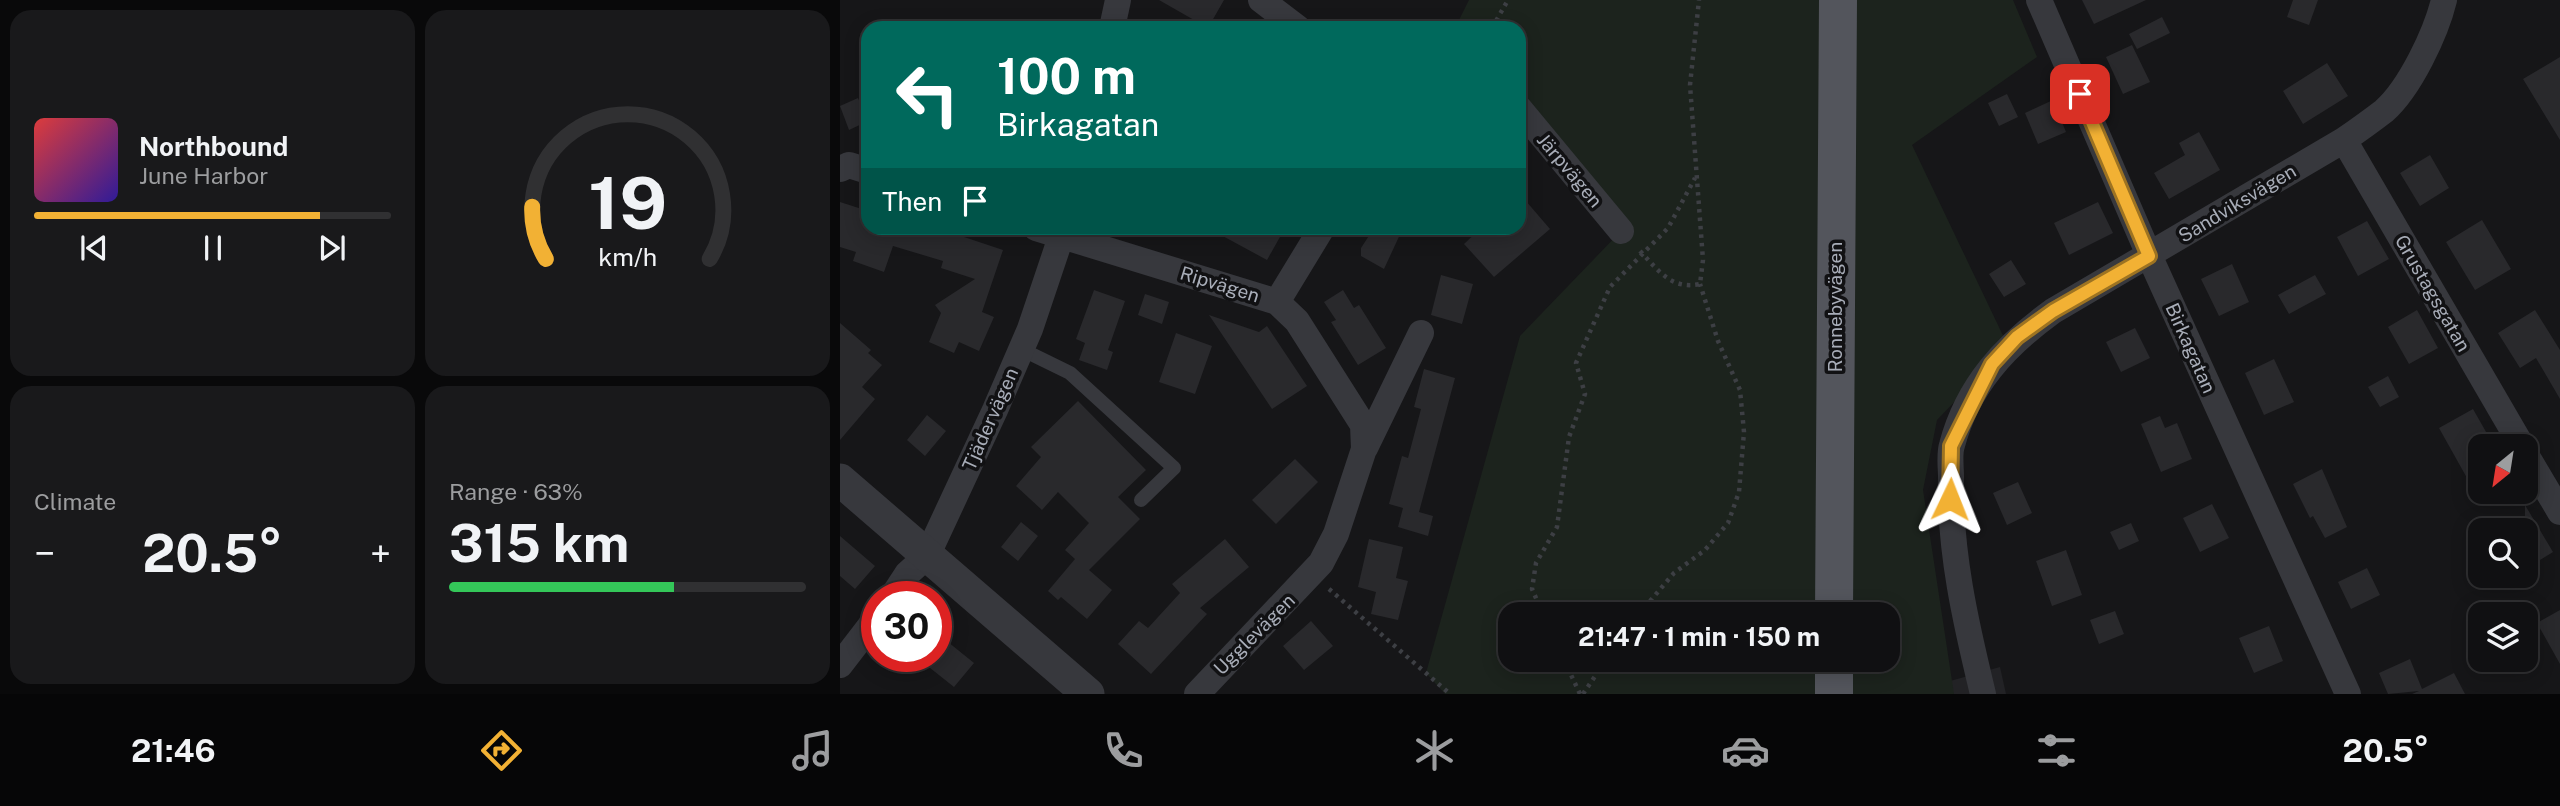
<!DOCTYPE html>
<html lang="en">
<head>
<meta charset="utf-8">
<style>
  :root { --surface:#101012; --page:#19191b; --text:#f1f3f6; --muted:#9c9d9f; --line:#303032; --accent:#f2b134 }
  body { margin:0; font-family:"Public Sans",sans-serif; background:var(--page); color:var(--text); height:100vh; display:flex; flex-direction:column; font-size:26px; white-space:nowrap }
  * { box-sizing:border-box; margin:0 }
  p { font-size:23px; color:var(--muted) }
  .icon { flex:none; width:38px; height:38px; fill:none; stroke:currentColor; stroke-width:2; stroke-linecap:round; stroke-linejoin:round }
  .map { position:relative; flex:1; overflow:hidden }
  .details { display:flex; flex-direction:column; gap:10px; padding:10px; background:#09090a; width:840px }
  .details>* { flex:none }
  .top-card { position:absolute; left:21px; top:21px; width:665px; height:214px; border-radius:21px; box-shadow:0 4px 18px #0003,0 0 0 2px var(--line); background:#00695c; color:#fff; overflow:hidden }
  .needle { width:46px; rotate:210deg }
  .tools { position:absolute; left:1628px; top:434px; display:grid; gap:14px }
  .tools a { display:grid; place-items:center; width:70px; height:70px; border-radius:14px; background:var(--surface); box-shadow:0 4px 18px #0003,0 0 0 2px var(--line); font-size:35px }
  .speed { position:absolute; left:21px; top:581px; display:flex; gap:14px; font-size:35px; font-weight:700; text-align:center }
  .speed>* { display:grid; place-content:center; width:91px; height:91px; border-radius:50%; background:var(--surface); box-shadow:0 4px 18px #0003,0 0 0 2px var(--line); line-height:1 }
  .speed .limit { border:10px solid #d22; background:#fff; color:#111 }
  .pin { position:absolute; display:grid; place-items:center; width:60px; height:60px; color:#fff; margin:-30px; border-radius:14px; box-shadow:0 4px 10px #0006 }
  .me { position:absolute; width:77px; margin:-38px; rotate:2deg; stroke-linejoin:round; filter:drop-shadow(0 0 5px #0008) }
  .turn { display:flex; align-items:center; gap:24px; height:147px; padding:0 21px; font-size:32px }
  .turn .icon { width:91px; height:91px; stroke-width:2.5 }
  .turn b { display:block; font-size:49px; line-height:60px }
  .then { display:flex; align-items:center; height:66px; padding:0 21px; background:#0003; gap:14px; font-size:26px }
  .big { font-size:52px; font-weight:700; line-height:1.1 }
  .details .card { flex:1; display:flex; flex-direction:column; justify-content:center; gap:10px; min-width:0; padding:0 24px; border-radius:21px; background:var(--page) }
  .details .dial { align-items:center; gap:0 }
  .dial svg { height:182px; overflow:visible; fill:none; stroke:var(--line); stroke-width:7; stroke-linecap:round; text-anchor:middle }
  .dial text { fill:var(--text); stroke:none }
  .song { display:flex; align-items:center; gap:21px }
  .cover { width:84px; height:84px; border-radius:10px; background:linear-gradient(135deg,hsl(0 70% 55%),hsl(250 70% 35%)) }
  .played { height:7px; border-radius:4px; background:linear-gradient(90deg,var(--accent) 80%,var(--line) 80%) }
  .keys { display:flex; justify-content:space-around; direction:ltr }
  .heat { display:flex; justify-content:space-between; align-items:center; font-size:38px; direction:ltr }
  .charge { height:10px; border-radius:5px; background:linear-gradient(90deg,#34c759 63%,var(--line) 0) }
  .details .tiles { flex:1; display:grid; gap:10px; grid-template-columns:repeat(2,1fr) }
  .trip { position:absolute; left:658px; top:602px; width:402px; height:70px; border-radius:21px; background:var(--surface); box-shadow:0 4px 18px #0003,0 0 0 2px var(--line); font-weight:700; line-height:70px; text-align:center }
  .menu { display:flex; height:112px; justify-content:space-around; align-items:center; background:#060607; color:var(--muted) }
  .menu .icon { width:49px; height:49px }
  .menu .current { color:var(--accent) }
  .menu b { font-size:32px; color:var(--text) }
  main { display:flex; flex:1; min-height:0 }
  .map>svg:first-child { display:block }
  .built { fill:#222225 }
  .green { fill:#1c231d; fill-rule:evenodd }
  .building { fill:#29292c }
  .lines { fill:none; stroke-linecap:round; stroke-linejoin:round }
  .path { stroke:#3d3f44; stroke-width:4.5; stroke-dasharray:3.5 5; stroke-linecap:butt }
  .service { stroke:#37383d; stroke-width:14 }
  .minor { stroke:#37383d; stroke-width:26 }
  .tertiary { stroke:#37383d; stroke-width:33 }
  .primary { stroke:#53555c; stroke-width:38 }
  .route-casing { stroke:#9d7322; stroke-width:18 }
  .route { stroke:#f2b134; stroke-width:12 }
  .labels { text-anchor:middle; stroke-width:7; stroke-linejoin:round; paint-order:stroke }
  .street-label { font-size:19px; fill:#a8adb8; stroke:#111113 }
</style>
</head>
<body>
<main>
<section class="details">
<div class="tiles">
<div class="card">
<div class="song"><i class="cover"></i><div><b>Northbound</b><p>June Harbor</p></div></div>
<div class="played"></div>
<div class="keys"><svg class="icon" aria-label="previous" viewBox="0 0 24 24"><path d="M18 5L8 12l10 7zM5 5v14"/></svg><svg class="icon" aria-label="pause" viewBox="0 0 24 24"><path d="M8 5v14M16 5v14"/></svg><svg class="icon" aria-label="next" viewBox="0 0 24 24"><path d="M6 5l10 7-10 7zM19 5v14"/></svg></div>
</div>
<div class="card dial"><svg viewBox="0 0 100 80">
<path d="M14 69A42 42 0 1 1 86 69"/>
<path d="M14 69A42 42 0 0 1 8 46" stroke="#f2b134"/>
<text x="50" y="56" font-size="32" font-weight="700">19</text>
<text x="50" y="72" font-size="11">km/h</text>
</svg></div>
<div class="card"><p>Climate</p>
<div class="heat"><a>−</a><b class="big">20.5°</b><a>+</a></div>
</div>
<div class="card"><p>Range · 63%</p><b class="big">315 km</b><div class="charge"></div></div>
</div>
</section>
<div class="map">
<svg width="1720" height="694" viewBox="0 0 1720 694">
  <rect width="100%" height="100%" fill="#161618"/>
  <path class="built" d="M1160,667L1166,694H1064Z"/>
  <path class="green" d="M629,0H1173L1197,57L1072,145L1168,346L1097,420L1083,490L1114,694H605L586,673L680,336L781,231L679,108V28H615ZM670,614H1048V660H670Z"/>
  <path class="building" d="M319,0H384L368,28Z
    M1242,0H1306L1254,24Z
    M1453,0H1478L1469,25L1447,17Z
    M1322,17L1330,33L1297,49L1289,34Z
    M1292,45L1310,82L1283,94L1266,57Z
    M1720,57V140L1683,79Z
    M1487,63L1508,96L1463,124L1443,91Z
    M1167,94L1178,117L1159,126L1148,103Z
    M18,98L28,121L9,130L0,106Z
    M1213,100L1226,132L1198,144L1185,113Z
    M1359,132L1380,170L1329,199L1314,173L1345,155L1339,143Z
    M1590,155L1609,188L1580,206L1560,173Z
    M679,193L710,229L654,277L624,244L641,228H679Z
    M0,202L28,211V228H84L111,236L112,233L163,250L142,312L154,317L139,351L119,342L114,353L89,342L101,313L95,305L135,279L101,268L103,261L53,246L44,272L13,261L16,252L0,247Z
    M1258,202L1273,233L1229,255L1214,223Z
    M1642,220L1671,269L1635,290L1606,242Z
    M1527,221L1549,259L1518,276L1497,237Z
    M368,228H445L427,260Z
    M534,228H563L544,269L521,256V248Z
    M1171,260L1186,284L1164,297L1149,274Z
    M1392,264L1409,302L1379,316L1361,279Z
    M601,275L633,284L622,324L591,315Z
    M1475,275L1486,294L1449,314L1438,295Z
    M254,290L285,301L268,350L273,352L267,370L239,360L245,343L236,339Z
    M503,290L514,308L519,305L546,348L518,365L491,322L496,320L484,302Z
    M305,294L329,302L322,324L298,315Z
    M1577,310L1598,348L1569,364L1548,327Z
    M1695,310L1720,350V399L1696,358L1680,368L1658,333Z
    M369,315L419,332L427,326L467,386L432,409Z
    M0,323L31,350L28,353L42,365L22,387L35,399L0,440Z
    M1295,328L1310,358L1281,372L1266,342Z
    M336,333L372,346L355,394L319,382Z
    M1434,359L1454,402L1424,415L1405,373Z
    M584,369L615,378L579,512L593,516L588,536L558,527L563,508L549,504L562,456L568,458L581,409L574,407Z
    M1548,376L1559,397L1540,407L1528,387Z
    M238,401L306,470L278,497L300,519L249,570L272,590L247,619L221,597L218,600L208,591L235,559L225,550L249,523L218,492L202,510L176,486L201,457L191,447Z
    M1633,409L1654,446H1640V471L1627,478L1599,428Z
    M87,415L106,431L85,456L67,440Z
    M1320,416L1325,428L1337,423L1352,459L1321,472L1301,424Z
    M455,459L478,482L436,524L412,500Z
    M1482,469L1507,527L1485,538L1473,516L1470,518L1453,484Z
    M1178,482L1192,513L1167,525L1153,493Z
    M1372,504L1389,538L1360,552L1343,518Z
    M1685,505L1713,552L1685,569Z
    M181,522L198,536L178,561L161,547Z
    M1291,523L1299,541L1279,550L1270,532Z
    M0,536L35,566L15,589L0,576Z
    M385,539L409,567L360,608L367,614L311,674L278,644L299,621L308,628L340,593L332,584Z
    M529,539L563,547L556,578L568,581L558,620L531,614L536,592L518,587Z
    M1226,550L1242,595L1212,606L1196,561Z
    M1527,568L1540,595L1511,609L1498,582Z
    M1720,610V664L1697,623Z
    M1275,611L1284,634L1259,644L1250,620Z
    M471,621L493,646L464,670L443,646Z
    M1429,626L1443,661L1414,673L1399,638Z
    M108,642L134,663L114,687L75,656H96Z
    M1570,659L1582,689L1614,673L1625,694H1572L1579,691L1548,694L1539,673Z"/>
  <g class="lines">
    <path class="path" d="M652,28L668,0
      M800,251C819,271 831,290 860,284L863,260L850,85L859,0
      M489,589L610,694
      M703,614L692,589L696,563L717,527L729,437L745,394L736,363L770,287L828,228L855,178
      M799,614L834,573L865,550L888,523L899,492L904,432L900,390L878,341L860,284
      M724,660L740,694
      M743,694L766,660"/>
    <path class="service" d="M181,349L230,373L334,468L301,500"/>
    <path class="minor" d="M421,0L458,28
      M1199,0L1309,255L1508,694
      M272,28L278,0
      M679,108L781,231
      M1504,140L1682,446
      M0,169L9,165L28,171
      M196,228L437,302L457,321L523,425L524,449L496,534L481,563L357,694
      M437,302L482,228
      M525,448L581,333
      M1685,453L1720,512
      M52,597L67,574L87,556L155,410L190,329L224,228
      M0,665L37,617
      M1143,694C1126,624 1109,550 1111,477C1111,467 1109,454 1112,445C1128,385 1165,346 1213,311L1504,140C1517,131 1531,121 1544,111C1570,88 1596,33 1604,0"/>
    <path class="tertiary" d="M0,480L248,694"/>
    <path class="primary" d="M994,614L998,0
      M994,694V660"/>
  </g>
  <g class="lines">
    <defs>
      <path id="route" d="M1110,499L1111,446L1152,364L1177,337L1213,311L1309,256L1240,94"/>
    </defs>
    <use href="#route" class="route-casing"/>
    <use href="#route" class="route"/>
  </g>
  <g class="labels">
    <g class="street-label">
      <text transform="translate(730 170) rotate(50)" y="7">Järpvägen</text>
      <text transform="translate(1397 203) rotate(-31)" y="7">Sandviksvägen</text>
      <text transform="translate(380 284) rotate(17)" y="7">Ripvägen</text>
      <text transform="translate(1593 293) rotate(60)" y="7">Grustagsgatan</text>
      <text transform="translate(995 307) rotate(-90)" y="7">Ronnebyvägen</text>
      <text transform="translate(1351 348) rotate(66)" y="7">Birkagatan</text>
      <text transform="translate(150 419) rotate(-66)" y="7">Tjädervägen</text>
      <text transform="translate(414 634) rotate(-45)" y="7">Ugglevägen</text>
    </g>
  </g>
</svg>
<div class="tools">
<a><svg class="needle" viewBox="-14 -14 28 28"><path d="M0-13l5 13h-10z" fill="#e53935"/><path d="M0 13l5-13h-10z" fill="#9c9d9f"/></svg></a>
<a><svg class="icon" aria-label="search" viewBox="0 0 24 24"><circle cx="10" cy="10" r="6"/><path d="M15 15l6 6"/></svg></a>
<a><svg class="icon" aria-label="layers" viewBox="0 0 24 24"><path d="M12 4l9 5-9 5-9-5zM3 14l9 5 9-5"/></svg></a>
</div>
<div class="speed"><div class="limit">30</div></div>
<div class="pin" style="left:1240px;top:94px;background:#d93025"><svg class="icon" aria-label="arrive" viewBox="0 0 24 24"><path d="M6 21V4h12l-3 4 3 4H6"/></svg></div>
<svg class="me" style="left:1110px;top:499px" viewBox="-20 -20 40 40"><path d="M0-17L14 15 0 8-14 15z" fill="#f2b134" stroke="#fff" stroke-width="4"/></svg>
<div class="trip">21:47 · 1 min · 150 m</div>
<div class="top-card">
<div class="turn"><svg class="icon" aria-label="left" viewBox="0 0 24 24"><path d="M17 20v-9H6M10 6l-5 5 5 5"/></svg><div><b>100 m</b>Birkagatan</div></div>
<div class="then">Then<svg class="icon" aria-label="arrive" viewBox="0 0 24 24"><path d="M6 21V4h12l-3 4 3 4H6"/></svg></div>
</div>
</div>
</main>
<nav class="menu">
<b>21:46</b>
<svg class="icon current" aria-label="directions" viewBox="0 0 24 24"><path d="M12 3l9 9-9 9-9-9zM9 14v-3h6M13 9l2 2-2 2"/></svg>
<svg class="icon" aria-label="music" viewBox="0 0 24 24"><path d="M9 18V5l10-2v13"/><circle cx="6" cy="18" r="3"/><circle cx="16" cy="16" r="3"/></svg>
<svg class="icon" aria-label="phone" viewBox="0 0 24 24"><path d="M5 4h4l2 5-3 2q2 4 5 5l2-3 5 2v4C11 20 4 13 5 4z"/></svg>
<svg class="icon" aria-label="climate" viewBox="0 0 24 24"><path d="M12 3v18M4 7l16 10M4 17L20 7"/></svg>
<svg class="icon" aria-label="car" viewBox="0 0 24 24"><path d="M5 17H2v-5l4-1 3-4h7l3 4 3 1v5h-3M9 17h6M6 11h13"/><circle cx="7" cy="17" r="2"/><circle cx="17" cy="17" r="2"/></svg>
<svg class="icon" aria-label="filters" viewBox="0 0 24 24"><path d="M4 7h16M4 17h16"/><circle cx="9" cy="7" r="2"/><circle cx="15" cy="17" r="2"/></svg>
<b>20.5°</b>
</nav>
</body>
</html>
